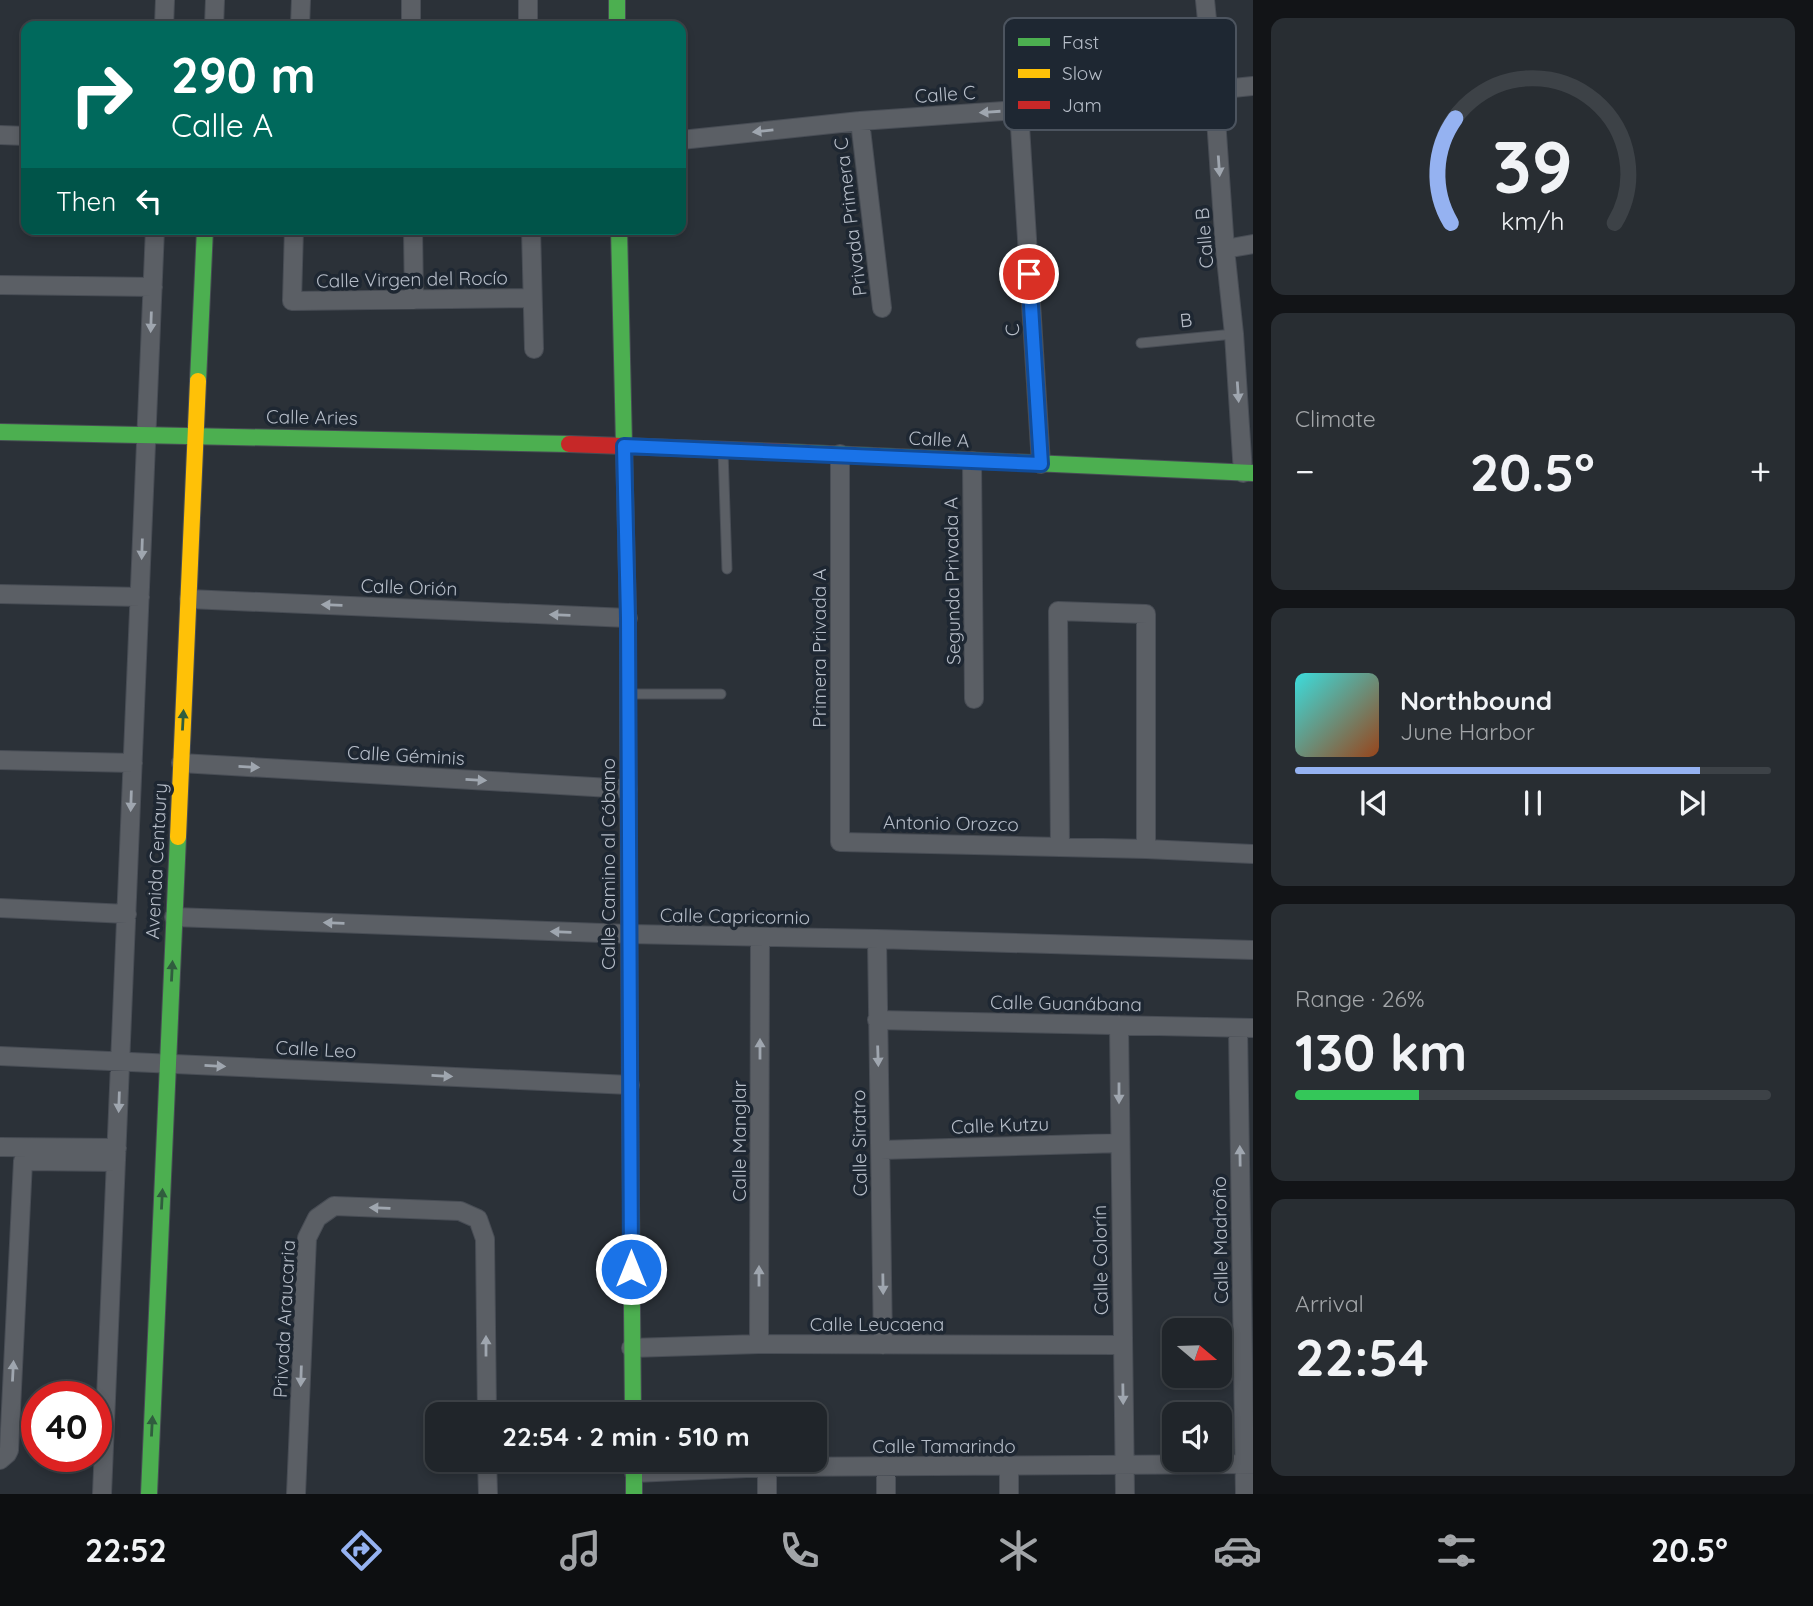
<!DOCTYPE html>
<html lang="en">
<head>
<meta charset="utf-8">
<style>
  :root { --surface:#20252a; --page:#282d32; --text:#f1f3f6; --muted:#a2a5a8; --line:#3d4247; --accent:#95b2f1 }
  body { margin:0; font-family:Quicksand,sans-serif; background:var(--page); color:var(--text); height:100vh; display:flex; flex-direction:column; font-size:26px; white-space:nowrap }
  * { box-sizing:border-box; margin:0 }
  p { font-size:23px; color:var(--muted) }
  .icon { flex:none; width:38px; height:38px; fill:none; stroke:currentColor; stroke-width:2; stroke-linecap:round; stroke-linejoin:round }
  .map { position:relative; flex:1; overflow:hidden }
  .side { display:flex; flex-direction:column; gap:18px; padding:18px; background:#121417; width:560px }
  .side>* { flex:none }
  .top-card { position:absolute; left:21px; top:21px; width:665px; height:214px; border-radius:14px; box-shadow:0 4px 10px #0003,0 0 0 2px var(--line); background:#00695c; color:#fff; overflow:hidden }
  .needle { width:46px; rotate:109deg }
  .tools { position:absolute; left:1162px; top:1318px; display:grid; gap:14px }
  .tools a { display:grid; place-items:center; width:70px; height:70px; border-radius:14px; background:var(--surface); box-shadow:0 4px 10px #0003,0 0 0 2px var(--line); font-size:35px }
  .speed { position:absolute; left:21px; top:1381px; display:flex; gap:14px; font-size:35px; font-weight:700; text-align:center }
  .speed>* { display:grid; place-content:center; width:91px; height:91px; border-radius:50%; background:var(--surface); box-shadow:0 4px 10px #0003,0 0 0 2px var(--line); line-height:1 }
  .speed .limit { border:10px solid #d22; background:#fff; color:#111 }
  .pin { position:absolute; display:grid; place-items:center; width:60px; height:60px; color:#fff; margin:-30px; border:4px solid #fff; border-radius:50%; box-shadow:0 2px 7px #0007 }
  .me { position:absolute; width:77px; margin:-38px; rotate:0deg; stroke-linejoin:round; filter:drop-shadow(0 0 5px #0008) }
  .turn { display:flex; align-items:center; gap:24px; height:147px; padding:0 35px; font-size:32px }
  .turn .icon { width:91px; height:91px; stroke-width:2.5 }
  .turn b { display:block; font-size:49px; line-height:60px }
  .then { display:flex; align-items:center; height:66px; padding:0 35px; background:#0003; gap:14px; font-size:26px }
  .big { font-size:52px; font-weight:800; line-height:1.1 }
  .side .widget { flex:1; display:flex; flex-direction:column; justify-content:center; gap:10px; min-width:0; padding:0 24px; border-radius:14px; background:var(--page) }
  .side .dial { align-items:center; gap:0 }
  .dial svg { height:182px; overflow:visible; fill:none; stroke:var(--line); stroke-width:7; stroke-linecap:round; text-anchor:middle }
  .dial text { fill:var(--text); stroke:none }
  .song { display:flex; align-items:center; gap:21px }
  .cover { width:84px; height:84px; border-radius:10px; background:linear-gradient(135deg,hsl(180 70% 55%),hsl(20 70% 35%)) }
  .played { height:7px; border-radius:4px; background:linear-gradient(90deg,var(--accent) 85%,var(--line) 85%) }
  .keys { display:flex; justify-content:space-around; direction:ltr }
  .heat { display:flex; justify-content:space-between; align-items:center; font-size:38px; direction:ltr }
  .charge { height:10px; border-radius:5px; background:linear-gradient(90deg,#34c759 26%,var(--line) 0) }
  .trip { position:absolute; left:425px; top:1402px; width:402px; height:70px; border-radius:14px; background:var(--surface); box-shadow:0 4px 10px #0003,0 0 0 2px var(--line); font-weight:800; line-height:70px; text-align:center }
  .menu { display:flex; height:112px; justify-content:space-around; align-items:center; background:#0d0f11; color:var(--muted) }
  .menu .icon { width:49px; height:49px }
  .menu .on { color:var(--accent) }
  .menu b { font-size:32px; color:var(--text) }
  main { display:flex; flex:1; min-height:0 }
  .map>svg:first-child { display:block }
  .lines { fill:none; stroke-linecap:round; stroke-linejoin:round }
  .lane-casing { stroke:#484d55; stroke-width:11 }
  .street-casing { stroke:#484d55; stroke-width:20 }
  .fast-casing { stroke:#484d55; stroke-width:18 }
  .slow-casing { stroke:#484d55; stroke-width:18 }
  .jam-casing { stroke:#484d55; stroke-width:18 }
  .lane { stroke:#5b5f65; stroke-width:9 }
  .street { stroke:#5b5f65; stroke-width:18 }
  .fast { stroke:#4caf50; stroke-width:16 }
  .slow { stroke:#ffc107; stroke-width:16 }
  .jam { stroke:#c62828; stroke-width:16 }
  .oneway { fill:#9fa6af }
  .oneway2 { fill:#305d3e }
  .route-casing { stroke:#114b97; stroke-width:18 }
  .route { stroke:#1a73e8; stroke-width:12 }
  .labels { text-anchor:middle; stroke-width:7; stroke-linejoin:round; paint-order:stroke }
  .street-label { font-size:19px; fill:#b6bdc8; stroke:#1e2732 }
  .key { fill:#1e2732; stroke:#4c545f; stroke-width:2 }
  .key-label { font-size:19px; fill:#b6bdc8 }
</style>
</head>
<body>
<main>
<div class="map">
<svg width="1253" height="1494" viewBox="0 0 1253 1494">
  <rect width="100%" height="100%" fill="#2b3138"/>
  <g class="lines">
    <defs>
      <path id="lane" d="M1141,343L1234,334
        M723,451L727,569
        M632,694H721"/>
      <path id="street" d="M411,0V26
        M528,0V26
        M1205,0L1214,90L1225,249L1234,334L1243,473
        M164,26L165,0
        M214,26L215,0
        M300,26L301,0
        M1019,110L1041,464
        M860,121L882,308
        M0,135L26,136
        M681,140L860,121L1019,110L1253,86
        M294,229L292,301L532,298
        M413,229L414,300
        M531,229L534,349
        M1225,249L1253,244
        M0,285L153,287
        M840,454V842L1146,849L1253,854
        M972,461L974,699
        M0,594L140,597
        M189,599L628,618
        M0,760L133,763
        M181,763L628,789
        M1060,847L1058,611L1146,614V849
        M0,908L127,914
        M174,917L629,934L877,939L1253,950
        M877,939L883,1345
        M877,1020L1253,1028
        M1119,1025L1125,1494
        M1238,1028L1245,1494
        M0,1056L630,1085
        M0,1147L117,1148
        M881,1150L1120,1143
        M759,1344L760,937
        M631,1348L759,1344L1122,1345
        M0,1460L7,1454L9,1450L23,1161L116,1162
        M487,1460L488,1494
        M1009,1466V1494
        M767,1467V1494
        M886,1467V1494
        M634,1473L767,1467L1253,1464
        M102,1494L155,229
        M296,1494L307,1238L317,1218L334,1206L460,1211L478,1219L485,1239L487,1414"/>
      <path id="fast" d="M617,0V26
        M619,229L628,618V727
        M198,381L205,229
        M0,432L569,444
        M785,452L1253,473
        M630,1096L633,1414
        M634,1460V1494
        M149,1494L178,837"/>
      <path id="slow" d="M628,727L630,1096
        M178,837L198,381"/>
      <path id="jam" d="M569,444L785,452"/>
    </defs>
    <use href="#lane" class="lane-casing"/>
    <use href="#street" class="street-casing"/>
    <use href="#fast" class="fast-casing"/>
    <use href="#slow" class="slow-casing"/>
    <use href="#jam" class="jam-casing"/>
    <use href="#lane" class="lane"/>
    <use href="#street" class="street"/>
    <use href="#fast" class="fast"/>
    <use href="#slow" class="slow"/>
    <use href="#jam" class="jam"/>
  </g>
  <defs><path id="oneway-solid" d="M-6-.8H1V-3.2L6.5 0L1 3.2V.8H-6Z" transform="scale(1.75)"/></defs>
  <g class="oneway">
    <use href="#oneway-solid" transform="translate(990 112) rotate(176)"/>
    <use href="#oneway-solid" transform="translate(763 131) rotate(174)"/>
    <use href="#oneway-solid" transform="translate(1219 166) rotate(86)"/>
    <use href="#oneway-solid" transform="translate(151 322) rotate(92)"/>
    <use href="#oneway-solid" transform="translate(1238 392) rotate(86)"/>
    <use href="#oneway-solid" transform="translate(142 549) rotate(92)"/>
    <use href="#oneway-solid" transform="translate(332 605) rotate(-178)"/>
    <use href="#oneway-solid" transform="translate(560 615) rotate(-178)"/>
    <use href="#oneway-solid" transform="translate(249 767) rotate(3)"/>
    <use href="#oneway-solid" transform="translate(476 780) rotate(3)"/>
    <use href="#oneway-solid" transform="translate(131 801) rotate(92)"/>
    <use href="#oneway-solid" transform="translate(334 923) rotate(-178)"/>
    <use href="#oneway-solid" transform="translate(561 932) rotate(-178)"/>
    <use href="#oneway-solid" transform="translate(760 1049) rotate(-90)"/>
    <use href="#oneway-solid" transform="translate(878 1056) rotate(88)"/>
    <use href="#oneway-solid" transform="translate(215 1066) rotate(3)"/>
    <use href="#oneway-solid" transform="translate(442 1076) rotate(3)"/>
    <use href="#oneway-solid" transform="translate(1119 1093) rotate(90)"/>
    <use href="#oneway-solid" transform="translate(119 1102) rotate(92)"/>
    <use href="#oneway-solid" transform="translate(1240 1156) rotate(-91)"/>
    <use href="#oneway-solid" transform="translate(380 1208) rotate(-178)"/>
    <use href="#oneway-solid" transform="translate(759 1276) rotate(-90)"/>
    <use href="#oneway-solid" transform="translate(883 1284) rotate(89)"/>
    <use href="#oneway-solid" transform="translate(486 1346) rotate(-90)"/>
    <use href="#oneway-solid" transform="translate(13 1371) rotate(-87)"/>
    <use href="#oneway-solid" transform="translate(301 1376) rotate(92)"/>
    <use href="#oneway-solid" transform="translate(1123 1394) rotate(89)"/>
  </g>
  <g class="oneway2">
    <use href="#oneway-solid" transform="translate(183 720) rotate(-87)"/>
    <use href="#oneway-solid" transform="translate(172 971) rotate(-87)"/>
    <use href="#oneway-solid" transform="translate(162 1199) rotate(-87)"/>
    <use href="#oneway-solid" transform="translate(152 1426) rotate(-87)"/>
  </g>
  <g class="lines">
    <defs>
      <path id="route" d="M631,1269L628,618L624,446L1041,464L1029,274"/>
    </defs>
    <use href="#route" class="route-casing"/>
    <use href="#route" class="route"/>
  </g>
  <g class="labels">
    <g class="street-label">
      <text transform="translate(945 94) rotate(-4)" y="7">Calle C</text>
      <text transform="translate(850 217) rotate(-97)" y="7">Privada Primera C</text>
      <text transform="translate(1204 238) rotate(-95)" y="7">Calle B</text>
      <text transform="translate(412 279) rotate(-1)" y="7">Calle Virgen del Rocío</text>
      <text transform="translate(1186 320) rotate(-6)" y="7">B</text>
      <text transform="translate(1012 330) rotate(-94)" y="7">C</text>
      <text transform="translate(312 417) rotate(1)" y="7">Calle Aries</text>
      <text transform="translate(939 439) rotate(3)" y="7">Calle A</text>
      <text transform="translate(952 581) rotate(-91)" y="7">Segunda Privada A</text>
      <text transform="translate(409 587) rotate(2)" y="7">Calle Orión</text>
      <text transform="translate(819 648) rotate(-90)" y="7">Primera Privada A</text>
      <text transform="translate(406 755) rotate(3)" y="7">Calle Géminis</text>
      <text transform="translate(951 823) rotate(1)" y="7">Antonio Orozco</text>
      <text transform="translate(156 861) rotate(-87)" y="7">Avenida Centaury</text>
      <text transform="translate(608 864) rotate(-90)" y="7">Calle Camino al Cóbano</text>
      <text transform="translate(735 916) rotate(1)" y="7">Calle Capricornio</text>
      <text transform="translate(1066 1003) rotate(1)" y="7">Calle Guanábana</text>
      <text transform="translate(316 1049) rotate(3)" y="7">Calle Leo</text>
      <text transform="translate(1000 1125) rotate(-2)" y="7">Calle Kutzu</text>
      <text transform="translate(739 1141) rotate(-90)" y="7">Calle Manglar</text>
      <text transform="translate(859 1143) rotate(-91)" y="7">Calle Siratro</text>
      <text transform="translate(1220 1240) rotate(-91)" y="7">Calle Madroño</text>
      <text transform="translate(1100 1260) rotate(-91)" y="7">Calle Colorín</text>
      <text transform="translate(284 1319) rotate(-87)" y="7">Privada Araucaria</text>
      <text x="877" y="1331">Calle Leucaena</text>
      <text x="944" y="1453">Calle Tamarindo</text>
    </g>
  </g>
  <rect x="1004" y="18" width="232" height="112" rx="10" class="key"/>
  <rect x="1018" y="38" width="32" height="8" fill="#4caf50"/>
  <rect x="1018" y="69" width="32" height="9" fill="#ffc107"/>
  <rect x="1018" y="101" width="32" height="8" fill="#c62828"/>
  <g class="key-label">
    <text x="1062" y="49">Fast</text>
    <text x="1062" y="80">Slow</text>
    <text x="1062" y="112">Jam</text>
  </g>
</svg>
<div class="tools">
<a><svg class="needle" viewBox="-14 -14 28 28"><path d="M0-13l5 13h-10z" fill="#e53935"/><path d="M0 13l5-13h-10z" fill="#a2a5a8"/></svg></a>
<a><svg class="icon" aria-label="sound" viewBox="0 0 24 24"><path d="M4 9h4l5-4v14l-5-4H4zM17 9q2 3 0 6"/></svg></a>
</div>
<div class="speed"><div class="limit">40</div></div>
<div class="pin" style="left:1029px;top:274px;background:#d93025"><svg class="icon" aria-label="arrive" viewBox="0 0 24 24"><path d="M6 21V4h12l-3 4 3 4H6"/></svg></div>
<svg class="me" style="left:631px;top:1269px" viewBox="-20 -20 40 40"><circle r="17" fill="#1a73e8" stroke="#fff" stroke-width="3"/><path d="M0-11L8 9 0 5-8 9z" fill="#fff"/></svg>
<div class="trip">22:54 · 2 min · 510 m</div>
<div class="top-card">
<div class="turn"><svg class="icon" aria-label="right" viewBox="0 0 24 24"><path d="M7 20v-9h11M14 6l5 5-5 5"/></svg><div><b>290 m</b>Calle A</div></div>
<div class="then">Then<svg class="icon" aria-label="left" viewBox="0 0 24 24"><path d="M17 20v-9H6M10 6l-5 5 5 5"/></svg></div>
</div>
</div>
<section class="side">
<div class="widget dial"><svg viewBox="0 0 100 80">
<path d="M14 69A42 42 0 1 1 86 69"/>
<path d="M14 69A42 42 0 0 1 16 23" stroke="#95b2f1"/>
<text x="50" y="56" font-size="32" font-weight="700">39</text>
<text x="50" y="72" font-size="11">km/h</text>
</svg></div>
<div class="widget"><p>Climate</p>
<div class="heat"><a>−</a><b class="big">20.5°</b><a>+</a></div>
</div>
<div class="widget">
<div class="song"><i class="cover"></i><div><b>Northbound</b><p>June Harbor</p></div></div>
<div class="played"></div>
<div class="keys"><svg class="icon" aria-label="previous" viewBox="0 0 24 24"><path d="M18 5L8 12l10 7zM5 5v14"/></svg><svg class="icon" aria-label="pause" viewBox="0 0 24 24"><path d="M8 5v14M16 5v14"/></svg><svg class="icon" aria-label="next" viewBox="0 0 24 24"><path d="M6 5l10 7-10 7zM19 5v14"/></svg></div>
</div>
<div class="widget"><p>Range · 26%</p><b class="big">130 km</b><div class="charge"></div></div>
<div class="widget"><p>Arrival</p><b class="big">22:54</b></div>
</section>
</main>
<nav class="menu">
<b>22:52</b>
<svg class="icon on" aria-label="directions" viewBox="0 0 24 24"><path d="M12 3l9 9-9 9-9-9zM9 14v-3h6M13 9l2 2-2 2"/></svg>
<svg class="icon" aria-label="music" viewBox="0 0 24 24"><path d="M9 18V5l10-2v13"/><circle cx="6" cy="18" r="3"/><circle cx="16" cy="16" r="3"/></svg>
<svg class="icon" aria-label="phone" viewBox="0 0 24 24"><path d="M5 4h4l2 5-3 2q2 4 5 5l2-3 5 2v4C11 20 4 13 5 4z"/></svg>
<svg class="icon" aria-label="climate" viewBox="0 0 24 24"><path d="M12 3v18M4 7l16 10M4 17L20 7"/></svg>
<svg class="icon" aria-label="car" viewBox="0 0 24 24"><path d="M5 17H2v-5l4-1 3-4h7l3 4 3 1v5h-3M9 17h6M6 11h13"/><circle cx="7" cy="17" r="2"/><circle cx="17" cy="17" r="2"/></svg>
<svg class="icon" aria-label="filters" viewBox="0 0 24 24"><path d="M4 7h16M4 17h16"/><circle cx="9" cy="7" r="2"/><circle cx="15" cy="17" r="2"/></svg>
<b>20.5°</b>
</nav>
</body>
</html>
